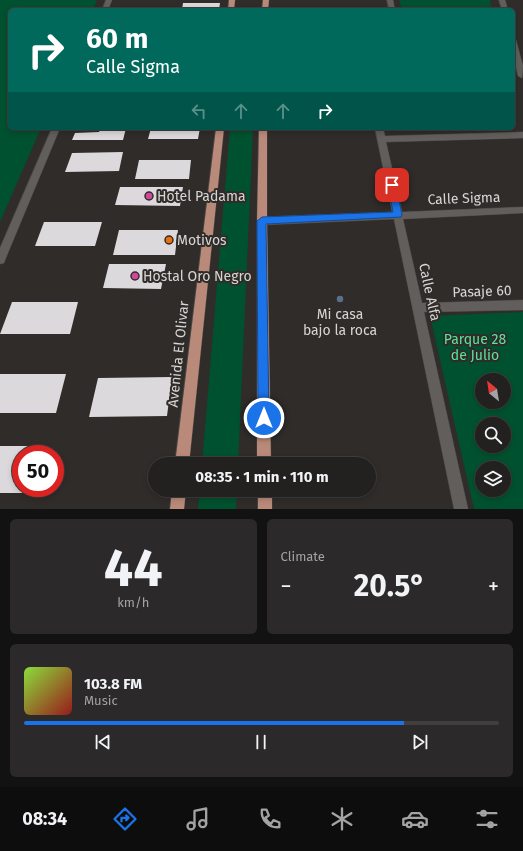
<!DOCTYPE html>
<html lang="en">
<head>
<meta charset="utf-8">
<style>
  :root { --surface:#232120; --page:#2b2929; --text:#f1f3f6; --muted:#a3a3a5; --line:#403e3e; --accent:#1a73e8 }
  body { margin:0; font-family:"Fira Sans",sans-serif; background:var(--page); color:var(--text); height:100vh; display:flex; flex-direction:column; font-size:15px; white-space:nowrap }
  * { box-sizing:border-box; margin:0 }
  p { font-size:13px; color:var(--muted) }
  .icon { flex:none; width:22px; height:22px; fill:none; stroke:currentColor; stroke-width:2; stroke-linecap:round; stroke-linejoin:round }
  .map { position:relative; height:509px; overflow:hidden }
  .side { display:flex; flex-direction:column; gap:10px; padding:10px; background:#131212; flex:1 }
  .side>* { flex:none }
  .guide { position:absolute; left:8px; top:8px; width:507px; height:122px; border-radius:6px; box-shadow:0 2px 6px #0003,0 0 0 1px var(--line); background:#00695c; color:#fff; overflow:hidden }
  .needle { width:26px; rotate:330deg }
  .controls { position:absolute; left:475px; top:373px; display:grid; gap:8px }
  .controls a { display:grid; place-items:center; width:36px; height:36px; border-radius:50%; background:var(--surface); box-shadow:0 2px 6px #0003,0 0 0 1px var(--line); font-size:20px }
  .speed { position:absolute; left:12px; top:445px; display:flex; gap:8px; font-size:20px; font-weight:700; text-align:center }
  .speed>* { display:grid; place-content:center; width:52px; height:52px; border-radius:50%; background:var(--surface); box-shadow:0 2px 6px #0003,0 0 0 1px var(--line); line-height:1 }
  .speed .limit { border:6px solid #d22; background:#fff; color:#111 }
  .pin { position:absolute; display:grid; place-items:center; width:34px; height:34px; color:#fff; margin:-17px; border-radius:8px; box-shadow:0 2px 6px #0006 }
  .me { position:absolute; width:44px; margin:-22px; rotate:0deg; stroke-linejoin:round; filter:drop-shadow(0 0 3px #0008) }
  .turn { display:flex; align-items:center; gap:14px; height:84px; padding:0 12px; font-size:18px }
  .turn .icon { width:52px; height:52px; stroke-width:2.5 }
  .turn b { display:block; font-size:28px; line-height:34px }
  .lanes { display:flex; align-items:center; height:38px; padding:0 12px; background:#0003; justify-content:center; gap:20px; direction:ltr }
  .lanes .off { opacity:.35 }
  .big { font-size:30px; font-weight:700; line-height:1.1 }
  .side .widget { flex:1; display:flex; flex-direction:column; justify-content:center; gap:6px; min-width:0; padding:0 14px; border-radius:6px; background:var(--page) }
  .side .dial { align-items:center; gap:0 }
  .dial b { font-size:52px; line-height:1 }
  .song { display:flex; align-items:center; gap:12px }
  .cover { width:48px; height:48px; border-radius:6px; background:linear-gradient(135deg,hsl(90 70% 55%),hsl(0 70% 35%)) }
  .played { height:4px; border-radius:2px; background:linear-gradient(90deg,var(--accent) 80%,var(--line) 80%) }
  .keys { display:flex; justify-content:space-around; direction:ltr }
  .heat { display:flex; justify-content:space-between; align-items:center; font-size:22px; direction:ltr }
  .side .tiles { flex:1; display:grid; gap:10px; grid-template-columns:1fr 1fr }
  .widget:last-child { grid-column:span 2 }
  .trip { position:absolute; left:148px; top:457px; width:228px; height:40px; border-radius:20px; background:var(--surface); box-shadow:0 2px 6px #0003,0 0 0 1px var(--line); font-weight:700; line-height:40px; text-align:center }
  .menu { display:flex; height:64px; justify-content:space-around; align-items:center; background:#0e0d0d; color:var(--muted) }
  .menu .icon { width:28px; height:28px }
  .menu .on { color:var(--accent) }
  .menu b { font-size:18px; color:var(--text) }
  .map>svg:first-child { display:block }
  .green { fill:#00512f; fill-rule:evenodd }
  .building { fill:#dbd9dc }
  .lines { fill:none; stroke-linecap:round; stroke-linejoin:round }
  .minor-casing { stroke:#494745; stroke-width:1 }
  .major-casing { stroke:#494745; stroke-width:1 }
  .minor { fill:#615e5c; fill-rule:evenodd }
  .major { fill:#b98a79; fill-rule:evenodd }
  .route { fill:#1a73e8; stroke:#114b97 }
  .hotel-dot { fill:#d1479c; stroke:#2f2c2a; stroke-width:1.5 }
  .food-dot { fill:#e8710a; stroke:#2f2c2a; stroke-width:1.5 }
  .service-dot { fill:#5c6f8a; stroke:#2f2c2a; stroke-width:1.5 }
  .labels { text-anchor:middle; stroke-width:4; stroke-linejoin:round; paint-order:stroke }
  .poi-label { font-size:14px; fill:#d8d6d4; stroke:#2f2c2a; text-anchor:start }
  .street-label { font-size:14px; fill:#d8d6d4; stroke:#2f2c2a }
  .park-label { font-size:14px; fill:#5de29c; stroke:#2f2c2a }
</style>
</head>
<body>
<div class="map">
<svg width="523" height="509" viewBox="0 0 523 509">
  <rect width="100%" height="100%" fill="#2f2c2a"/>
  <path class="green" d="M0,0H97L93,10H10V128H41L0,222Z
    M399,0H490L492,10H402Z
    M230,128H253L238,464H202Z
    M523,312V509H474L430,316ZM482,380H504V402H482ZM482,424H504V446H482ZM482,468H504V490H482Z
    M200,490H237L236,509H198Z"/>
  <path class="building" d="M183,3H220L219,10H182Z
    M101,128H126L123,140H72L75,133L99,132Z
    M151,128H200L198,139H148Z
    M123,152L119,171L65,172L72,153Z
    M139,160H191L189,179H135Z
    M120,187H183L180,206L115,205Z
    M44,222H102L95,246H35Z
    M119,230H178L175,255H113Z
    M109,264H166L161,289L103,288Z
    M12,302H78L70,334H0Z
    M0,374H66L56,413H0Z
    M172,377L167,416L89,417L98,378Z
    M0,446H44L42,454H21V488H33L32,493H0Z"/>
  <g class="lines">
    <defs>
      <path id="minor" d="M106,0H112L108,10H102Z
        M387,0H393L395,10H389Z
        M499,0H505L508,10H502Z
        M513,38L516,40L523,66L522,78L518,76L513,54Z
        M52,128H60L5,260L4,263L0,264V248Z
        M375,128H383L385,136L523,132V138L386,142L402,212L523,207V213L403,219L422,303L523,300V310L424,312L468,509H454L394,219L262,225L257,221L262,217L392,212Z"/>
      <path id="major" d="M229,0H235L234,10H228Z
        M263,0H269L268,10H262Z
        M216,128H224L189,464H175Z
        M259,128H267V221L271,464H257V221Z
        M172,490H186L184,509H170Z
        M258,490H272V509H258Z"/>
    </defs>
    <use href="#minor" class="minor-casing"/>
    <use href="#major" class="major-casing"/>
    <use href="#minor" class="minor"/>
    <use href="#major" class="major"/>
  </g>
  <path class="route" d="M392,182L396,185L402,215L401,217L266,224L269,418L268,422L264,424L260,422L258,418L257,221L262,217L393,212L388,185Z"/>
  <g class="hotel-dot">
    <circle cx="149" cy="196" r="4"/>
    <circle cx="135" cy="276" r="4"/>
  </g>
  <circle class="food-dot" cx="169" cy="240" r="4"/>
  <circle class="service-dot" cx="340" cy="299" r="4"/>
  <g class="labels">
    <g class="poi-label">
      <text x="157" y="201">Hotel Padama</text>
      <text x="177" y="245">Motivos</text>
      <text x="143" y="281">Hostal Oro Negro</text>
      <text x="340" y="319" text-anchor="middle">Mi casa<tspan x="340" dy="16">bajo la roca</tspan></text>
    </g>
    <g class="street-label">
      <text transform="translate(464 198) rotate(-2)" y="5">Calle Sigma</text>
      <text transform="translate(482 291) rotate(-2)" y="5">Pasaje 60</text>
      <text transform="translate(430 292) rotate(78)" y="5">Calle Alfa</text>
      <text transform="translate(178 354) rotate(-84)" y="5">Avenida El Olivar</text>
    </g>
    <g class="park-label">
      <text x="475" y="344">Parque 28<tspan x="475" dy="16">de Julio</tspan></text>
    </g>
  </g>
</svg>
<div class="controls">
<a><svg class="needle" viewBox="-14 -14 28 28"><path d="M0-13l5 13h-10z" fill="#e53935"/><path d="M0 13l5-13h-10z" fill="#a3a3a5"/></svg></a>
<a><svg class="icon" aria-label="search" viewBox="0 0 24 24"><circle cx="10" cy="10" r="6"/><path d="M15 15l6 6"/></svg></a>
<a><svg class="icon" aria-label="layers" viewBox="0 0 24 24"><path d="M12 4l9 5-9 5-9-5zM3 14l9 5 9-5"/></svg></a>
</div>
<div class="speed"><div class="limit">50</div></div>
<div class="pin" style="left:392px;top:185px;background:#d93025"><svg class="icon" aria-label="arrive" viewBox="0 0 24 24"><path d="M6 21V4h12l-3 4 3 4H6"/></svg></div>
<svg class="me" style="left:264px;top:418px" viewBox="-20 -20 40 40"><circle r="17" fill="#1a73e8" stroke="#fff" stroke-width="3"/><path d="M0-11L8 9 0 5-8 9z" fill="#fff"/></svg>
<div class="trip">08:35 · 1 min · 110 m</div>
<div class="guide">
<div class="turn"><svg class="icon" aria-label="right" viewBox="0 0 24 24"><path d="M7 20v-9h11M14 6l5 5-5 5"/></svg><div><b>60 m</b>Calle Sigma</div></div>
<div class="lanes"><svg class="icon off" aria-label="left" viewBox="0 0 24 24"><path d="M17 20v-9H6M10 6l-5 5 5 5"/></svg><svg class="icon off" aria-label="ahead" viewBox="0 0 24 24"><path d="M12 20V5M6 11l6-6 6 6"/></svg><svg class="icon off" aria-label="ahead" viewBox="0 0 24 24"><path d="M12 20V5M6 11l6-6 6 6"/></svg><svg class="icon" aria-label="right" viewBox="0 0 24 24"><path d="M7 20v-9h11M14 6l5 5-5 5"/></svg></div>
</div>
</div>
<section class="side">
<div class="tiles">
<div class="widget dial"><b>44</b><p>km/h</p></div>
<div class="widget"><p>Climate</p>
<div class="heat"><a>−</a><b class="big">20.5°</b><a>+</a></div>
</div>
<div class="widget">
<div class="song"><i class="cover"></i><div><b>103.8 FM</b><p>Music</p></div></div>
<div class="played"></div>
<div class="keys"><svg class="icon" aria-label="previous" viewBox="0 0 24 24"><path d="M18 5L8 12l10 7zM5 5v14"/></svg><svg class="icon" aria-label="pause" viewBox="0 0 24 24"><path d="M8 5v14M16 5v14"/></svg><svg class="icon" aria-label="next" viewBox="0 0 24 24"><path d="M6 5l10 7-10 7zM19 5v14"/></svg></div>
</div>
</div>
</section>
<nav class="menu">
<b>08:34</b>
<svg class="icon on" aria-label="directions" viewBox="0 0 24 24"><path d="M12 3l9 9-9 9-9-9zM9 14v-3h6M13 9l2 2-2 2"/></svg>
<svg class="icon" aria-label="music" viewBox="0 0 24 24"><path d="M9 18V5l10-2v13"/><circle cx="6" cy="18" r="3"/><circle cx="16" cy="16" r="3"/></svg>
<svg class="icon" aria-label="phone" viewBox="0 0 24 24"><path d="M5 4h4l2 5-3 2q2 4 5 5l2-3 5 2v4C11 20 4 13 5 4z"/></svg>
<svg class="icon" aria-label="climate" viewBox="0 0 24 24"><path d="M12 3v18M4 7l16 10M4 17L20 7"/></svg>
<svg class="icon" aria-label="car" viewBox="0 0 24 24"><path d="M5 17H2v-5l4-1 3-4h7l3 4 3 1v5h-3M9 17h6M6 11h13"/><circle cx="7" cy="17" r="2"/><circle cx="17" cy="17" r="2"/></svg>
<svg class="icon" aria-label="filters" viewBox="0 0 24 24"><path d="M4 7h16M4 17h16"/><circle cx="9" cy="7" r="2"/><circle cx="15" cy="17" r="2"/></svg>
</nav>
</body>
</html>
